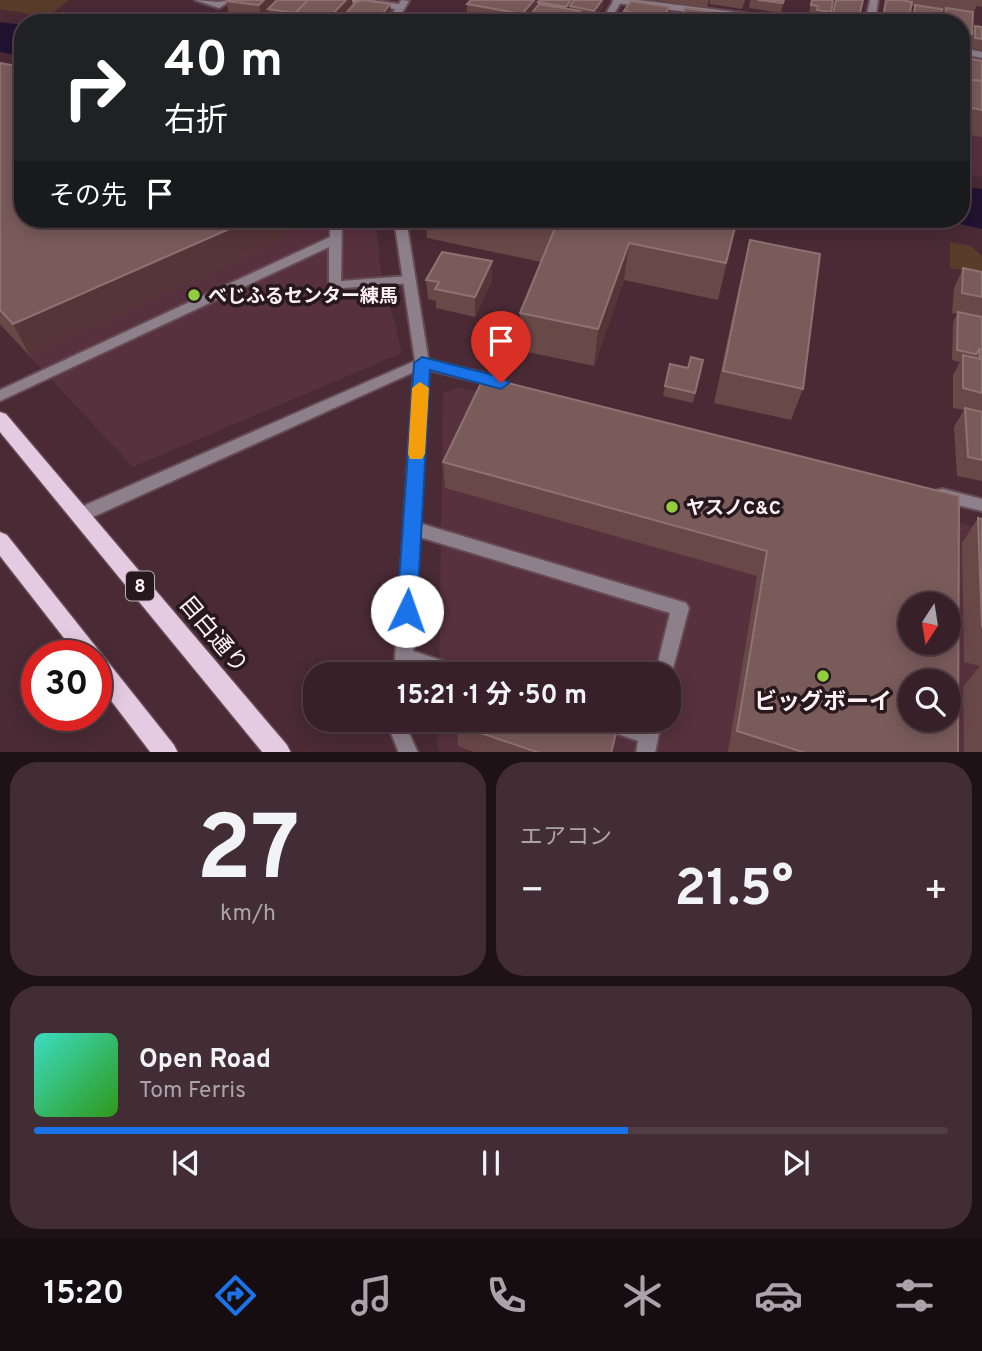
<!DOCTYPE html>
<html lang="ja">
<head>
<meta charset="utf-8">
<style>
  :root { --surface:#372028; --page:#422d34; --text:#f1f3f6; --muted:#aaa3a8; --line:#513e45; --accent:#1a73e8 }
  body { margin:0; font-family:Overpass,"Noto Sans JP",sans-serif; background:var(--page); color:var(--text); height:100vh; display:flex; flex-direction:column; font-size:26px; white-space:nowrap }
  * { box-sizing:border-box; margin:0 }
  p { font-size:23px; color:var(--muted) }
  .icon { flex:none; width:38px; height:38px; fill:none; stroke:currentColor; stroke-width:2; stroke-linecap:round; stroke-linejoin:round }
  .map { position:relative; height:752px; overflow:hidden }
  .details { display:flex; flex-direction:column; gap:10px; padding:10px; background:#1e1216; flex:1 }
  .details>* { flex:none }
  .hud { position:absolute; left:14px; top:14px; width:956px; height:214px; border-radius:28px; box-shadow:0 4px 18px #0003,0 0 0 2px var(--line); background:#202124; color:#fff; overflow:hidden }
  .needle { width:46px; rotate:192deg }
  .fabs { position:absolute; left:898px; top:592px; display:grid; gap:14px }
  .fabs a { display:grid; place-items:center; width:63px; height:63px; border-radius:50%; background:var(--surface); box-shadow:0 4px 18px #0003,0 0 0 2px var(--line); font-size:35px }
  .speed { position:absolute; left:21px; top:640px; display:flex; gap:14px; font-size:35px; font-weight:700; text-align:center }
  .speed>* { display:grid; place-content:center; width:91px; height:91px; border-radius:50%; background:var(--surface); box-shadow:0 4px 18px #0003,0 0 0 2px var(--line); line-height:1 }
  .speed .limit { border:10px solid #d22; background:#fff; color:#111 }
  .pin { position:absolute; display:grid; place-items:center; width:60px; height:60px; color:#fff; margin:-72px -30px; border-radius:50% 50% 50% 0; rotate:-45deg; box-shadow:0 0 7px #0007 }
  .pin .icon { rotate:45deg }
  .me { position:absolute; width:77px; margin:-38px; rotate:3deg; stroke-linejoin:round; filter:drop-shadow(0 0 5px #0008) }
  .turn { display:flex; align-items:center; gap:24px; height:147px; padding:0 35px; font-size:32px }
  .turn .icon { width:91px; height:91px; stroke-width:2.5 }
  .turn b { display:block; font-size:49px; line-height:60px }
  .then { display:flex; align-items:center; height:66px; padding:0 35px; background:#0003; gap:14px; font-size:26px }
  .big { font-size:52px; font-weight:700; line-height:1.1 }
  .details .tile { flex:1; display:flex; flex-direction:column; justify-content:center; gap:10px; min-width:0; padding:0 24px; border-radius:28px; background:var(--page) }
  .details .dial { align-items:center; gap:0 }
  .dial b { font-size:91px; line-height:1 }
  .song { display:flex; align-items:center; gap:21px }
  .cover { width:84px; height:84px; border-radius:10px; background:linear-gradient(135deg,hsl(170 70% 55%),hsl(110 70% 35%)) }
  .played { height:7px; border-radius:4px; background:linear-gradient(90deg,var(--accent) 65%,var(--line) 65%) }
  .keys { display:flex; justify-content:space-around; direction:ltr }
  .heat { display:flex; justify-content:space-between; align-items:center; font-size:38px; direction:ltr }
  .details .tiles { flex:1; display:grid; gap:10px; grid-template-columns:1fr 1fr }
  .tile:last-child { grid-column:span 2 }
  .trip { position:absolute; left:303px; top:662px; width:378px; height:70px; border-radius:28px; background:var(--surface); box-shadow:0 4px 18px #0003,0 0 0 2px var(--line); font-weight:700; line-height:70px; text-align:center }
  .dock { display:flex; height:112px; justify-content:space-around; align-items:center; background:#160d10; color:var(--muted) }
  .dock .icon { width:49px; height:49px }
  .dock .active { color:var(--accent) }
  .dock b { font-size:32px; color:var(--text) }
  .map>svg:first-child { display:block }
  .built { fill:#57313e; fill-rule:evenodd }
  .green { fill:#5a3c2a }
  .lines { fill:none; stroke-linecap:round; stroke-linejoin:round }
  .river { fill:#211331; fill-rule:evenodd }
  .service-casing { stroke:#664a54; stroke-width:4 }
  .minor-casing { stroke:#664a54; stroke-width:4 }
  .tertiary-casing { stroke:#664a54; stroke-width:4 }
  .primary-casing { stroke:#664a54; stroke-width:3 }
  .service { fill:#8d808b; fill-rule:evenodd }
  .minor { fill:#8d808b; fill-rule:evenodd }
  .tertiary { fill:#8d808b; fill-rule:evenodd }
  .primary { fill:#e5cbe2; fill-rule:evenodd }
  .wall { fill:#694947 }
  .shaded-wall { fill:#563538 }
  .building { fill:#795b5a; stroke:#8e7272; stroke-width:2; fill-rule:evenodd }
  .route { fill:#1a73e8; stroke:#114b97; stroke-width:2 }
  .slow { fill:#f59e0b }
  .poi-dot { fill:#91cd3f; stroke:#26181d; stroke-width:2.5 }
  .labels { text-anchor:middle; stroke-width:7; stroke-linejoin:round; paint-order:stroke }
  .shield { fill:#26181d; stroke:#bdb0b4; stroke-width:2 }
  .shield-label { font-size:18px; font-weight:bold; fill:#fef1f5 }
  .poi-label { font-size:19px; font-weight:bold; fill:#fef1f5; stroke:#26181d; text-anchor:start }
  .near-street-label { font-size:23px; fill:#fef1f5; stroke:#26181d }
  .near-poi-label { font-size:23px; font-weight:bold; fill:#fef1f5; stroke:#26181d }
</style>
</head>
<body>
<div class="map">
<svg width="982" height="753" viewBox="0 0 982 753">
  <rect width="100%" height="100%" fill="#492a35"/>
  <path class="built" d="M0,70L23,219H376L380,266L402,353L133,467L0,325Z
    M961,102L982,106V177L961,173Z
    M458,387L982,529V752L441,753L437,746L438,719H668V674H439L443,393ZM910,604H948V642H910ZM910,681H948V719H910Z"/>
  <path class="green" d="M0,0H69L47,17L0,9Z
    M950,242L971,246L982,256V274L950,268Z"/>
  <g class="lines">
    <path class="river" d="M0,22L23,25V56L0,52Z
      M961,186L982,189V229L938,219H961Z"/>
    <defs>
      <path id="service" d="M614,0H622L609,23H600Z
        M330,219H342L341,281L408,276L412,277L414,280L412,283L330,289L329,286V247L0,401V390L330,237Z
        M412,521L686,603L689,608L670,680L668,681V674H655L670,613L406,533L404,528L406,523Z
        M404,648L464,668L467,674H432L398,662L395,656L398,650Z
        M590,719H629L643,724L644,719H662L655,753H636L638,741L592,725Z"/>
      <path id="minor" d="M195,0L218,2L232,0L219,8Z
        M349,0H371L399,4L401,0L409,1L396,23H387L395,9L353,3Z
        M612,0H637L800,20L804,23H776L616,3Z
        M870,0H878L875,23H865Z
        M961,48L982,52V58L961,54Z
        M394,219H406L429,363L412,674H394L414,372L86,520L80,522L74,520L72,515L74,510L415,361Z
        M392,719H410L409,733L418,753H399L391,733Z"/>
      <path id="tertiary" d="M422,358L499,377L506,382L499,387L417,367L415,363L417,359Z
        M943,489L982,499V511L937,500L935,495L937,490Z"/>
      <path id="primary" d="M0,412L6,414L287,745L291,753H263L0,432Z
        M0,532L7,535L174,745L178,753H151L96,681V656H78L0,556Z"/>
    </defs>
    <use href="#service" class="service-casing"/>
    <use href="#minor" class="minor-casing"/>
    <use href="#tertiary" class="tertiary-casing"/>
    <use href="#primary" class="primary-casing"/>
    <use href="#service" class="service"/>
    <use href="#minor" class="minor"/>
    <use href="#tertiary" class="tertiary"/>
    <use href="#primary" class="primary"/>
  </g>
  <path class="wall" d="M471,0H538L537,5L538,2L603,7L593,20L580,18L578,23H472L467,22V4Z
    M656,0H709L707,8Z
    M710,0H745L742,9L710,4Z
    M750,0H784L781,13L749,8Z
    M811,0H833L829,22L815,20V15L809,14Z
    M835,0H863L857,22H831Z
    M886,0L906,1V0H982V7L976,6L973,15L972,33L975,26L982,27V50L971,48L972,36L969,43H961V23H942L945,11L942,10L941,23H911L912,14L915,6H911L908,23H881Z
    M226,1L353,5L390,4L391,14L384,23H296L270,19L269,16L263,23L230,18Z
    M669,7L667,16L664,23H615L623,20L624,11Z
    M966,58L982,61V137L961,133V74Z
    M0,63L23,219H296L281,240L30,356L0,324Z
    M426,219H737L718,300L624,280L594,366L518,350L520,313L541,262L427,238Z
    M750,240L803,389L791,420L714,403L742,272Z
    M963,268L982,272V481L957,476L954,427L964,410L953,408V375L960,362L952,360L953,322L957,314L952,313L954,288Z
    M426,280L492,281L475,317L436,308V301L428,299Z
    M703,360L693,403L663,396L665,386L688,368Z
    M443,462L959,496L958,753L728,752L757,576L445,488Z
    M978,518L982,519V753H964L963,687L980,666L964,662L962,543Z
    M457,725L611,753H477L458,746Z"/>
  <path class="shaded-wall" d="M264,0H284L268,9L269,16L262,23L259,5Z
    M343,0H352L354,12H347L348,18L343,23H328L327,20Z
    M534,0H538L537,12L532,13V19L529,23H522V14Z
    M571,0H575L570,6L569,11L566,16V7Z
    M602,0H603V7L593,20L594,11Z
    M390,4L391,14L384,23H381L380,17Z
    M669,7L667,16L664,23H662L663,18Z
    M580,11L579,20L578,23H573L574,20Z
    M252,219H296L281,240L30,356L13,324Z
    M629,243L624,280L594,366L598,329Z
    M492,261V281L475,317V297Z"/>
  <path class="building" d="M227,0H264L259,5L226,1Z
    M277,0H308L295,13L268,9Z
    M308,0H346L327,20L295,14Z
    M363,0L390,4L380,17L347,12L356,2Z
    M471,0H534L522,14L467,4Z
    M540,0H571L566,7L538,2Z
    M574,0H602L594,11L570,6Z
    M758,0H784L783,3Z
    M812,0H833L831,12L817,10L818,6L811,5Z
    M836,0H863L860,13H833Z
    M886,0H900L912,2L909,18L901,17V21L883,18Z
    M631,1L669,7L663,18L624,11Z
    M539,4L580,11L574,20L532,13Z
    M915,5L942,9L941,23H913Z
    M685,8L734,15L732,23H678Z
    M946,8L973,12L972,34L961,33V23H945Z
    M751,13L769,18L768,23H732L735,14Z
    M531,14L571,22L524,23Z
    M345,15L361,18L359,21L365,23H338Z
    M618,19L640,23H615Z
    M975,26L982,27V39L975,38Z
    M961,48H964L961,61Z
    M966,58L982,61V81L964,79L963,76Z
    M0,63L23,67V219H252L13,324L0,310Z
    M961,76H964V79L982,81V110L961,106Z
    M510,219H737L726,263L629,243L598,329L520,313L555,228Z
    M750,240L820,254L803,389L723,371Z
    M442,252L492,261L475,297L435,289L439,282L426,280Z
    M963,268L982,272V297L962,293Z
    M958,312L982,317V350L979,349L976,354L957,350Z
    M979,349L982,350V393L963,388V355L980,359Z
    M691,357L703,360L695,393L665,386L670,364L688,368Z
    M484,377L959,496L958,753H806L737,731L767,551L443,462ZM910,604H948V642H910ZM910,681H948V719H910Z
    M965,408L982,412V460L968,457Z
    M978,518L982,519V627Z
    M459,719H600L618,725L611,753H540L457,725Z"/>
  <path class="route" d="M422,357L501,377L509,383L501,389L430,370L417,611L414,617L407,620L400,617L397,611L414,363Z"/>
  <path class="slow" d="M420,382L429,388L425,454L422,459H410L408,454L412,388Z"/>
  <g class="poi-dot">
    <circle cx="194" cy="295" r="7"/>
    <circle cx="672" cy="507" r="7"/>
    <circle cx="823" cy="676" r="7"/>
  </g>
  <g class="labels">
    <rect class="shield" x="126" y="571.5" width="28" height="29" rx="5"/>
    <g class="shield-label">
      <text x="140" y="592">8</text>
    </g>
    <g class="poi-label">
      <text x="208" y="302">べじふるセンター練馬</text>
      <text x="686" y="514">ヤスノC&amp;C</text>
    </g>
    <g class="near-street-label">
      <text transform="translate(214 634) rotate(50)" y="8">目白通り</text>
    </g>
    <g class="near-poi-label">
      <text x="823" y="709">ビッグボーイ</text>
    </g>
  </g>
</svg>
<div class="fabs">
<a><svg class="needle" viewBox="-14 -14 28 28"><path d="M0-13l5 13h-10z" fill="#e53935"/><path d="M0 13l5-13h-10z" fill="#aaa3a8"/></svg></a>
<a><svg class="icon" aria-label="search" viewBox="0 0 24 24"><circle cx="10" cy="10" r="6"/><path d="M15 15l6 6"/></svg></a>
</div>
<div class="speed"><div class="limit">30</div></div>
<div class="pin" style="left:501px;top:383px;background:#d93025"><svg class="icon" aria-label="arrive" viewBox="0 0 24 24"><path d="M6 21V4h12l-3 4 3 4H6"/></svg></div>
<svg class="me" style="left:407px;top:611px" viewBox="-20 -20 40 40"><circle r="19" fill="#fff"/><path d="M0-13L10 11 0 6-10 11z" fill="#1a73e8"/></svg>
<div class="trip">15:21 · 1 分 · 50 m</div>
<div class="hud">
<div class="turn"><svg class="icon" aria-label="right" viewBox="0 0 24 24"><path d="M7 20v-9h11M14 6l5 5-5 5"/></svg><div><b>40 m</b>右折</div></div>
<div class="then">その先<svg class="icon" aria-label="arrive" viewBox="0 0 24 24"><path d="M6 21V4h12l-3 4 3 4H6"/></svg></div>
</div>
</div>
<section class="details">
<div class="tiles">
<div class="tile dial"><b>27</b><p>km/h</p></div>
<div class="tile"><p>エアコン</p>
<div class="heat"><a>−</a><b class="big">21.5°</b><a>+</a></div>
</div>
<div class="tile">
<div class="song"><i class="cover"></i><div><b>Open Road</b><p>Tom Ferris</p></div></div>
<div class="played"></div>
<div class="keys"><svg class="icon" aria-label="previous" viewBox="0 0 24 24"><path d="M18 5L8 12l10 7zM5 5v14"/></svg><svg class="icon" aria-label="pause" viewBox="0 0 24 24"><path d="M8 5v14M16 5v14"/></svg><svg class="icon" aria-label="next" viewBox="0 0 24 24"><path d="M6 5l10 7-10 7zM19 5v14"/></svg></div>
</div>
</div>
</section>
<nav class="dock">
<b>15:20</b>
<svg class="icon active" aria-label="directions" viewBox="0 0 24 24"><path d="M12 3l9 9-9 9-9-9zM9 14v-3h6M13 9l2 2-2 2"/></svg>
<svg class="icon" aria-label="music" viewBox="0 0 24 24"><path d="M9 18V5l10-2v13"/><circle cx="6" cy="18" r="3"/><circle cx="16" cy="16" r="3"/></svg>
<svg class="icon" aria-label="phone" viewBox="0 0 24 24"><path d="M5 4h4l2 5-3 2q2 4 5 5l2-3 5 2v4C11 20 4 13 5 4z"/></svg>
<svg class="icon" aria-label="climate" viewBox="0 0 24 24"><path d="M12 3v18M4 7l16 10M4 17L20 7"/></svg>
<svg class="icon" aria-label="car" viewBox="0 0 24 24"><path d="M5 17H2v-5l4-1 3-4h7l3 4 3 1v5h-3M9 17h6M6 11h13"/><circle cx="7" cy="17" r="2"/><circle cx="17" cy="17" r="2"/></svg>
<svg class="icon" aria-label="filters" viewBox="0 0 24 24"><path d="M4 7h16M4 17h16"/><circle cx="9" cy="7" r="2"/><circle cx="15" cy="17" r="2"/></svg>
</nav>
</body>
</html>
